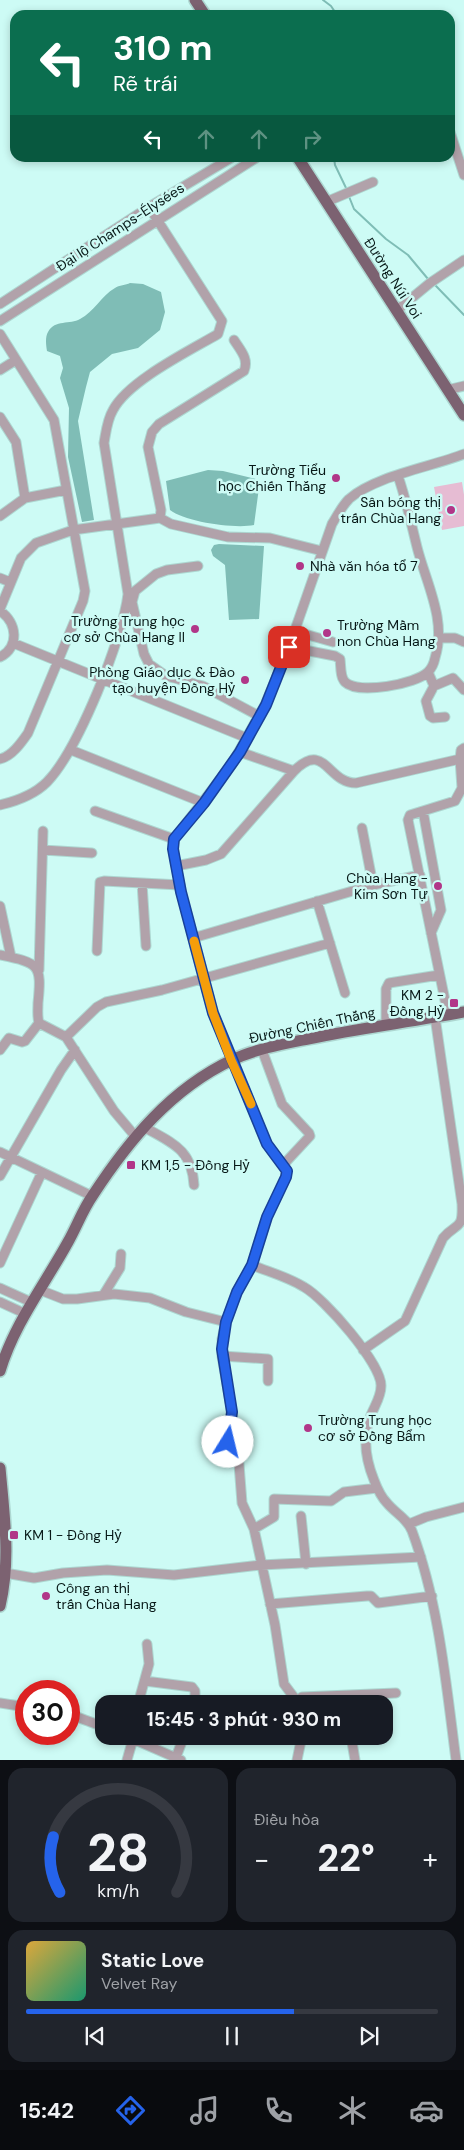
<!DOCTYPE html>
<html lang="vi">
<head>
<meta charset="utf-8">
<style>
  :root { --surface:#171b24; --page:#20242c; --text:#f1f3f6; --muted:#9ea1a6; --line:#363941; --accent:#2563eb }
  body { margin:0; font-family:"DM Sans",sans-serif; background:var(--page); color:var(--text); height:100vh; display:flex; flex-direction:column; font-size:19px; white-space:nowrap }
  * { box-sizing:border-box; margin:0 }
  p { font-size:16px; color:var(--muted) }
  .icon { flex:none; width:28px; height:28px; fill:none; stroke:currentColor; stroke-width:2; stroke-linecap:round; stroke-linejoin:round }
  .map { position:relative; height:1760px; overflow:hidden }
  .panel { display:flex; flex-direction:column; gap:8px; padding:8px; background:#0d0f14; flex:1 }
  .panel>* { flex:none }
  .banner { position:absolute; left:10px; top:10px; width:445px; height:152px; border-radius:15px; box-shadow:0 2px 8px #0003; background:#0b6e4f; color:#fff; overflow:hidden }
  .speed { position:absolute; left:15px; top:1680px; display:flex; gap:10px; font-size:25px; font-weight:700; text-align:center }
  .speed>* { display:grid; place-content:center; width:65px; height:65px; border-radius:50%; background:var(--surface); box-shadow:0 2px 8px #0003; line-height:1 }
  .speed .limit { border:8px solid #d22; background:#fff; color:#111 }
  .pin { position:absolute; display:grid; place-items:center; width:42px; height:42px; color:#fff; margin:-21px; border-radius:10px; box-shadow:0 2px 8px #0006 }
  .me { position:absolute; width:55px; margin:-28px; rotate:9deg; stroke-linejoin:round; filter:drop-shadow(0 0 4px #0008) }
  .turn { display:flex; align-items:center; gap:18px; height:105px; padding:0 20px; font-size:22px }
  .turn .icon { width:65px; height:65px; stroke-width:2.5 }
  .turn b { display:block; font-size:35px; line-height:42px }
  .lanes { display:flex; align-items:center; height:48px; padding:0 20px; background:#0003; justify-content:center; gap:25px; direction:ltr }
  .lanes .off { opacity:.35 }
  .big { font-size:38px; font-weight:700; line-height:1.1 }
  .panel .card { flex:1; display:flex; flex-direction:column; justify-content:center; gap:8px; min-width:0; padding:0 18px; border-radius:15px; background:var(--page) }
  .panel .dial { align-items:center; gap:0 }
  .dial svg { height:130px; overflow:visible; fill:none; stroke:var(--line); stroke-width:7; stroke-linecap:round; text-anchor:middle }
  .dial text { fill:var(--text); stroke:none }
  .song { display:flex; align-items:center; gap:15px }
  .cover { width:60px; height:60px; border-radius:8px; background:linear-gradient(135deg,hsl(40 70% 55%),hsl(160 70% 35%)) }
  .played { height:5px; border-radius:2px; background:linear-gradient(90deg,var(--accent) 65%,var(--line) 65%) }
  .keys { display:flex; justify-content:space-around; direction:ltr }
  .heat { display:flex; justify-content:space-between; align-items:center; font-size:28px; direction:ltr }
  .panel .tiles { flex:1; display:grid; gap:8px; grid-template-columns:1fr 1fr }
  .card:last-child { grid-column:span 2 }
  .trip { position:absolute; left:95px; top:1695px; width:298px; height:50px; border-radius:15px; background:var(--surface); box-shadow:0 2px 8px #0003; font-weight:700; line-height:50px; text-align:center }
  .menu { display:flex; height:80px; justify-content:space-around; align-items:center; background:#090b0e; color:var(--muted) }
  .menu .icon { width:35px; height:35px }
  .menu .current { color:var(--accent) }
  .menu b { font-size:22px; color:var(--text) }
  .map>svg:first-child { display:block }
  .green { fill:#e6bcd3 }
  .water { fill:#7fbdb6 }
  .lines { fill:none; stroke-linecap:round; stroke-linejoin:round }
  .stream { stroke:#7fbdb6; stroke-width:2 }
  .minor-casing { stroke:#add7d1; stroke-width:11 }
  .major-casing { stroke:#add7d1; stroke-width:14 }
  .minor { stroke:#b1a2aa; stroke-width:9 }
  .major { stroke:#7c6271; stroke-width:11 }
  .route-casing { stroke:#184099; stroke-width:12 }
  .route { stroke:#2563eb; stroke-width:9 }
  .slow { stroke:#f59e0b; stroke-width:9 }
  .poi-dot { fill:#b13688; stroke:#cdfbf5; stroke-width:2 }
  .labels { text-anchor:middle; stroke-width:5; stroke-linejoin:round; paint-order:stroke }
  .street-label { font-size:14px; fill:#071817; stroke:#cdfbf5 }
  .poi-label { font-size:14px; fill:#071817; stroke:#cdfbf5; text-anchor:end }
</style>
</head>
<body>
<div class="map">
<svg width="464" height="1760" viewBox="0 0 464 1760">
  <rect width="100%" height="100%" fill="#cdfbf5"/>
  <path class="green" d="M462,482L464,495V526L442,530L434,487Z"/>
  <path class="water" d="M130,283L143,284L161,292L165,312L160,330L138,348L112,354L90,372L86,387L78,421L94,520L82,522L68,457L69,408L60,378L63,368L60,356L47,351C46,345 45,337 48,332C55,319 70,325 80,319C94,312 101,296 115,288C119,285 126,285 130,283Z
    M208,470L223,471L260,480L254,525C235,529 185,522 170,510L166,481Z
    M219,544L264,546L259,619L229,620L225,565L213,556L211,550L214,545Z"/>
  <g class="lines">
    <path class="stream" d="M323,0L331,6L335,12L333,15
      M334,158L335,165L347,190
      M348,194L354,209L386,239L408,255L428,279
      M436,286L464,315"/>
    <defs>
      <path id="minor" d="M450,132L464,175
        M326,202L373,182
        M0,304L149,207L231,158
        M396,311L430,283L464,260
        M0,321L256,158
        M0,334L54,420L85,591L83,601L28,733C21,743 12,756 0,759
        M0,370L16,360
        M447,390L464,386
        M0,417L16,442L25,498
        M0,516L25,498L66,490
        M160,518L171,524L228,537L270,538L322,551
        M198,566L167,570L156,574L135,591L132,602L144,654L149,664L166,676L203,686L259,716
        M0,578L10,582
        M0,609L21,558L36,543L73,530L160,518L161,510L148,447L152,432L159,424L244,371C249,359 241,351 234,340
        M0,611C17,622 20,647 0,657
        M294,631L333,642
        M438,638H455L464,642
        M13,643L247,738
        M289,647L335,656L340,659C341,666 340,677 345,682C358,695 416,684 428,672C432,668 434,663 435,658C447,620 426,583 417,547C411,523 406,499 398,476
        M428,672L434,686L453,678L464,690
        M434,686L426,701L430,716L433,718L445,717
        M71,750L204,803
        M240,752L294,771
        M0,805C17,801 35,794 47,782C78,750 123,638 128,594L104,443C106,432 107,420 113,410C128,381 189,351 218,334L222,321L149,207
        M95,811L174,839
        M423,811L441,910L431,933
        M362,828L373,885
        M43,850L92,853
        M176,866L206,860L221,854L294,771C325,740 327,783 356,783L460,759L461,750L464,748
        M142,883L146,946
        M317,901L345,993
        M0,906L11,957
        M193,938L373,885L420,875
        M97,951L100,882L104,881L180,885
        M0,955C39,963 42,964 38,1003C38,1010 37,1016 39,1023L66,1037L114,1111L135,1136
        M39,970L43,831
        M448,1015L408,820L410,815L455,801L462,788L460,759
        M386,1024V989L389,983L439,975
        M66,1037L97,1007L106,1002L162,990L330,943
        M0,1050L9,1038L22,1042L25,1041L39,1023
        M262,1050L282,1104L309,1133L310,1136L284,1164
        M144,1127C172,1143 192,1149 194,1185
        M0,1152L92,1196
        M0,1176L61,1070L75,1050
        M0,1263L42,1172
        M252,1265C269,1272 288,1277 304,1287C324,1298 382,1364 381,1386C381,1397 375,1405 371,1415C362,1437 365,1458 374,1480C377,1488 381,1497 387,1503C395,1513 407,1518 412,1531C439,1604 446,1683 456,1760
        M0,1288L31,1302
        M40,1290L63,1299H77L114,1294L150,1298L186,1312L226,1322
        M104,1294L120,1268L121,1254
        M0,1302L26,1314
        M363,1350L405,1321L443,1238C457,1222 463,1231 462,1204L435,1017
        M222,1356L268,1359V1381
        M301,1516L306,1564
        M409,1524L426,1517L464,1507
        M254,1529L274,1517V1499L331,1501L344,1492L377,1488
        M5,1573L34,1578L63,1573L107,1570L174,1575L261,1565L421,1557
        M270,1604L367,1596H371L378,1603L432,1596
        M145,1681L192,1687L195,1691V1696
        M298,1701L302,1697L396,1693
        M0,1703L26,1707
        M138,1704L149,1664L147,1644
        M299,1704L284,1684L275,1625L254,1529L242,1503L239,1464L237,1459L227,1449L232,1412L222,1356V1339L226,1322L237,1292L252,1265L267,1217L286,1177L287,1171L267,1144L213,1013L181,892L173,849L174,839L232,764L265,705L289,647L332,524C337,516 342,506 349,499C375,476 431,467 464,454
        M69,1714L104,1727
        M126,1736L181,1760
        M352,1742L355,1760
        M127,1760L133,1739
        M175,1760L184,1736
        M297,1760L302,1736"/>
      <path id="major" d="M195,0L205,15
        M298,158L464,415
        M0,1371C14,1324 45,1284 68,1242C77,1226 83,1209 93,1195C129,1140 171,1089 232,1060C255,1049 283,1044 308,1039C360,1028 412,1022 464,1012
        M0,1468C4,1514 11,1560 0,1606"/>
    </defs>
    <use href="#minor" class="minor-casing"/>
    <use href="#major" class="major-casing"/>
    <use href="#minor" class="minor"/>
    <use href="#major" class="major"/>
  </g>
  <g class="lines">
    <defs>
      <path id="route" d="M228,1442L232,1412L222,1349L226,1322L237,1292L252,1265L267,1217L286,1177L287,1171L267,1144L213,1013L181,892L173,849L174,839L204,803L240,752L266,705L289,647"/>
    </defs>
    <use href="#route" class="route-casing"/>
    <use href="#route" class="route"/>
    <path class="slow" d="M194,941L213,1013L231,1060L251,1104"/>
  </g>
  <g class="poi-dot">
    <circle cx="336" cy="478" r="5"/>
    <circle cx="451" cy="510" r="5"/>
    <circle cx="300" cy="566" r="5"/>
    <circle cx="195" cy="629" r="5"/>
    <circle cx="327" cy="633" r="5"/>
    <circle cx="245" cy="680" r="5"/>
    <circle cx="438" cy="886" r="5"/>
    <rect x="449" y="998" width="10" height="10" rx="2.5"/>
    <rect x="126" y="1160" width="10" height="10" rx="2.5"/>
    <circle cx="308" cy="1428" r="5"/>
    <rect x="9" y="1530" width="10" height="10" rx="2.5"/>
    <circle cx="46" cy="1596" r="5"/>
  </g>
  <g class="labels">
    <g class="street-label">
      <text transform="translate(120 227) rotate(-33)" y="5">Đại lộ Champs-Élysées</text>
      <text transform="translate(393 278) rotate(57)" y="5">Đường Núi Voi</text>
      <text transform="translate(312 1025) rotate(-12)" y="5">Đường Chiến Thắng</text>
    </g>
    <g class="poi-label">
      <text x="326" y="475">Trường Tiểu<tspan x="326" dy="16">học Chiến Thắng</tspan></text>
      <text x="441" y="507">Sân bóng thị<tspan x="441" dy="16">trấn Chùa Hang</tspan></text>
      <text x="310" y="571" text-anchor="start">Nhà văn hóa tổ 7</text>
      <text x="185" y="626">Trường Trung học<tspan x="185" dy="16">cơ sở Chùa Hang II</tspan></text>
      <text x="337" y="630" text-anchor="start">Trường Mầm<tspan x="337" dy="16">non Chùa Hang</tspan></text>
      <text x="235" y="677">Phòng Giáo dục &amp; Đào<tspan x="235" dy="16">tạo huyện Đồng Hỷ</tspan></text>
      <text x="428" y="883">Chùa Hang -<tspan x="428" dy="16">Kim Sơn Tự</tspan></text>
      <text x="444" y="1000">KM 2 -<tspan x="444" dy="16">Đồng Hỷ</tspan></text>
      <text x="141" y="1170" text-anchor="start">KM 1,5 - Đồng Hỷ</text>
      <text x="318" y="1425" text-anchor="start">Trường Trung học<tspan x="318" dy="16">cơ sở Đồng Bẩm</tspan></text>
      <text x="24" y="1540" text-anchor="start">KM 1 - Đồng Hỷ</text>
      <text x="56" y="1593" text-anchor="start">Công an thị<tspan x="56" dy="16">trấn Chùa Hang</tspan></text>
    </g>
  </g>
</svg>
<div class="speed"><div class="limit">30</div></div>
<div class="pin" style="left:289px;top:647px;background:#d93025"><svg class="icon" aria-label="arrive" viewBox="0 0 24 24"><path d="M6 21V4h12l-3 4 3 4H6"/></svg></div>
<svg class="me" style="left:228px;top:1442px" viewBox="-20 -20 40 40"><circle r="19" fill="#fff"/><path d="M0-13L10 11 0 6-10 11z" fill="#2563eb"/></svg>
<div class="trip">15:45 · 3 phút · 930 m</div>
<div class="banner">
<div class="turn"><svg class="icon" aria-label="left" viewBox="0 0 24 24"><path d="M17 20v-9H6M10 6l-5 5 5 5"/></svg><div><b>310 m</b>Rẽ trái</div></div>
<div class="lanes"><svg class="icon" aria-label="left" viewBox="0 0 24 24"><path d="M17 20v-9H6M10 6l-5 5 5 5"/></svg><svg class="icon off" aria-label="ahead" viewBox="0 0 24 24"><path d="M12 20V5M6 11l6-6 6 6"/></svg><svg class="icon off" aria-label="ahead" viewBox="0 0 24 24"><path d="M12 20V5M6 11l6-6 6 6"/></svg><svg class="icon off" aria-label="right" viewBox="0 0 24 24"><path d="M7 20v-9h11M14 6l5 5-5 5"/></svg></div>
</div>
</div>
<section class="panel">
<div class="tiles">
<div class="card dial"><svg viewBox="0 0 100 80">
<path d="M14 69A42 42 0 1 1 86 69"/>
<path d="M14 69A42 42 0 0 1 10 35" stroke="#2563eb"/>
<text x="50" y="56" font-size="32" font-weight="700">28</text>
<text x="50" y="72" font-size="11">km/h</text>
</svg></div>
<div class="card"><p>Điều hòa</p>
<div class="heat"><a>−</a><b class="big">22°</b><a>+</a></div>
</div>
<div class="card">
<div class="song"><i class="cover"></i><div><b>Static Love</b><p>Velvet Ray</p></div></div>
<div class="played"></div>
<div class="keys"><svg class="icon" aria-label="previous" viewBox="0 0 24 24"><path d="M18 5L8 12l10 7zM5 5v14"/></svg><svg class="icon" aria-label="pause" viewBox="0 0 24 24"><path d="M8 5v14M16 5v14"/></svg><svg class="icon" aria-label="next" viewBox="0 0 24 24"><path d="M6 5l10 7-10 7zM19 5v14"/></svg></div>
</div>
</div>
</section>
<nav class="menu">
<b>15:42</b>
<svg class="icon current" aria-label="directions" viewBox="0 0 24 24"><path d="M12 3l9 9-9 9-9-9zM9 14v-3h6M13 9l2 2-2 2"/></svg>
<svg class="icon" aria-label="music" viewBox="0 0 24 24"><path d="M9 18V5l10-2v13"/><circle cx="6" cy="18" r="3"/><circle cx="16" cy="16" r="3"/></svg>
<svg class="icon" aria-label="phone" viewBox="0 0 24 24"><path d="M5 4h4l2 5-3 2q2 4 5 5l2-3 5 2v4C11 20 4 13 5 4z"/></svg>
<svg class="icon" aria-label="climate" viewBox="0 0 24 24"><path d="M12 3v18M4 7l16 10M4 17L20 7"/></svg>
<svg class="icon" aria-label="car" viewBox="0 0 24 24"><path d="M5 17H2v-5l4-1 3-4h7l3 4 3 1v5h-3M9 17h6M6 11h13"/><circle cx="7" cy="17" r="2"/><circle cx="17" cy="17" r="2"/></svg>
</nav>
</body>
</html>
